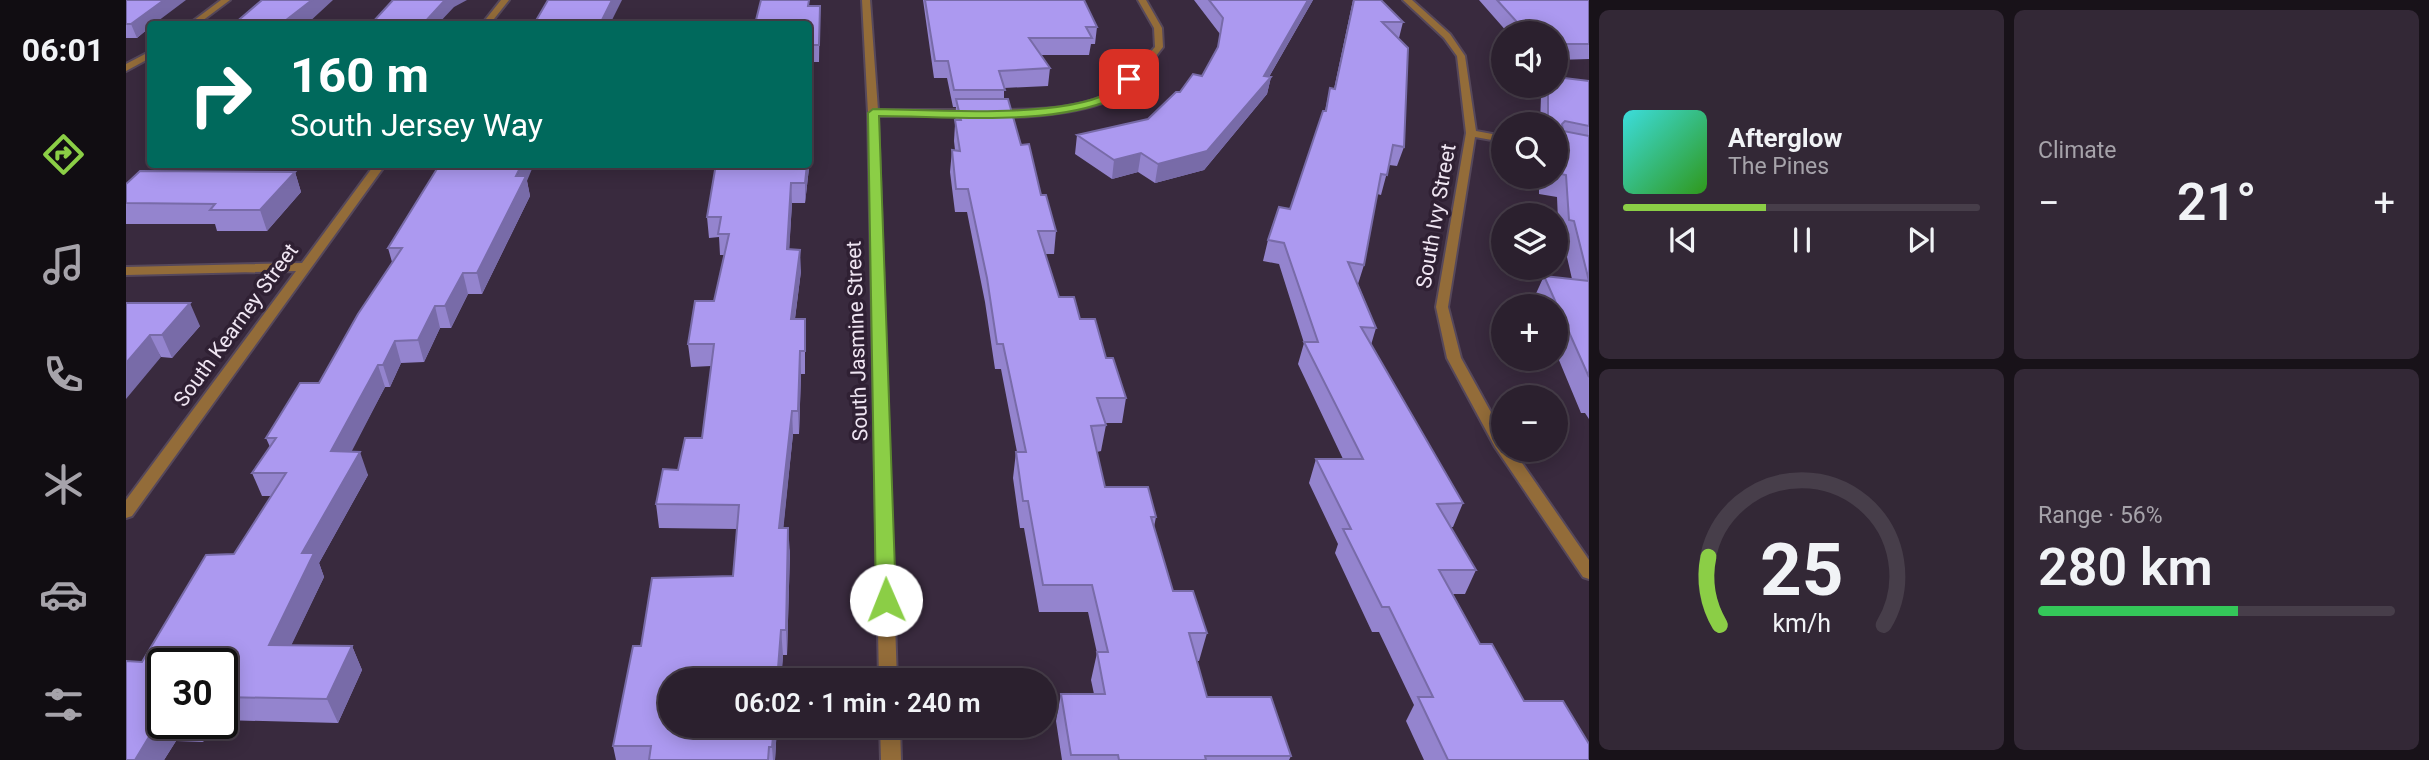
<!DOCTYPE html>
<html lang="en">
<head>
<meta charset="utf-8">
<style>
  :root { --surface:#2b202e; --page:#332836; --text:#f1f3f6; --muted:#a6a3aa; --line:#473e4a; --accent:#8bce46 }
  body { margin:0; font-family:Roboto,sans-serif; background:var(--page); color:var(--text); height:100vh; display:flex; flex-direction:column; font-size:26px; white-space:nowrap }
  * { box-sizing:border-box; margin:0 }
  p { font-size:23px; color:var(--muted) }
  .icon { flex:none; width:38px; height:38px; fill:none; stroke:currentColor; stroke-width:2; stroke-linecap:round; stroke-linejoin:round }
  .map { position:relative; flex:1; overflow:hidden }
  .panel { display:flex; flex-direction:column; gap:10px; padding:10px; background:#181219; width:840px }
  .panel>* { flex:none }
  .guide { position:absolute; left:21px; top:21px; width:665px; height:147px; border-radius:7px; box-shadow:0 4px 18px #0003,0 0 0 2px var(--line); background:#00695c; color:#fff; overflow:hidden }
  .buttons { position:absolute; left:1365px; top:21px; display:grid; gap:14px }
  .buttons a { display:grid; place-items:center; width:77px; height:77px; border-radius:50%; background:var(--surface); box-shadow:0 4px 18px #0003,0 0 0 2px var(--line); font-size:35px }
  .speed { position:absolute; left:21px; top:648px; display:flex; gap:14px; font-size:35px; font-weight:700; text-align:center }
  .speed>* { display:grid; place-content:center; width:91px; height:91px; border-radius:50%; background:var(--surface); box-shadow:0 4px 18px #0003,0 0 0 2px var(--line); line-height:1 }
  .speed .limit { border:4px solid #111; border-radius:10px; background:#fff; color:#111 }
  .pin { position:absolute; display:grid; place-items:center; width:60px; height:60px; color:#fff; margin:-30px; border-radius:14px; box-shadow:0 4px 10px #0006 }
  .me { position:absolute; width:77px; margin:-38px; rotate:359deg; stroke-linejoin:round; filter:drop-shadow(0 0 5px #0008) }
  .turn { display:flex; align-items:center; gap:24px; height:147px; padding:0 28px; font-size:32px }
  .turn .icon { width:91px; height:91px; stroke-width:2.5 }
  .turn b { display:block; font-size:49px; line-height:60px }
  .big { font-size:52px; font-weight:600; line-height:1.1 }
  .panel .widget { flex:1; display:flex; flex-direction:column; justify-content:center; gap:10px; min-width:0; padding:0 24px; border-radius:10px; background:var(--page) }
  .panel .dial { align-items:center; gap:0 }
  .dial svg { height:182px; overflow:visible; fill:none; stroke:var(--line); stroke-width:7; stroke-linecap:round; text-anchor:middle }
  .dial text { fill:var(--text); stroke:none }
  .song { display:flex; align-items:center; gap:21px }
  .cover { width:84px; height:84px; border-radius:10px; background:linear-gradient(135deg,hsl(180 70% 55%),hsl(110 70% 35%)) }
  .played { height:7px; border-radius:4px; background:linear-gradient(90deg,var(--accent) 40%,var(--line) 40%) }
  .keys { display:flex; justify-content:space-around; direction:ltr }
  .heat { display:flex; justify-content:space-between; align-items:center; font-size:38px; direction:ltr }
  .charge { height:10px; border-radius:5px; background:linear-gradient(90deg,#34c759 56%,var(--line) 0) }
  .panel .tiles { flex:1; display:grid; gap:10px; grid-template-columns:repeat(2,1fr) }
  .trip { position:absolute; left:532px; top:668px; width:399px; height:70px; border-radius:35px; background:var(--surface); box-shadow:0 4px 18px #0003,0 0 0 2px var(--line); font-weight:600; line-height:70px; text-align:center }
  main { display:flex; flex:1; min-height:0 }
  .tabs { display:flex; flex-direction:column; width:126px; justify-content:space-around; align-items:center; background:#110d12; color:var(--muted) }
  .tabs .icon { width:49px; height:49px }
  .tabs .current { color:var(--accent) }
  .tabs b { font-size:32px; color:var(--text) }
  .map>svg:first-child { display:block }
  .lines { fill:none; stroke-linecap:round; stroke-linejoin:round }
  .street-casing { stroke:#56485b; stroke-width:4 }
  .street { fill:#936c39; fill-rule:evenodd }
  .wall { fill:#9484ce }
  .shaded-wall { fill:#786ba8 }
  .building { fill:#ac99f0; stroke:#786ba8; stroke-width:2 }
  .route { fill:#8bce46; stroke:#5a862e; stroke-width:2 }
  .labels { text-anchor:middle; stroke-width:7; stroke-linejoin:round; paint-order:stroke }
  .street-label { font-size:21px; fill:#efe5f2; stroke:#2f2033 }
</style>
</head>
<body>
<main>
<nav class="tabs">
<b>06:01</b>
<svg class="icon current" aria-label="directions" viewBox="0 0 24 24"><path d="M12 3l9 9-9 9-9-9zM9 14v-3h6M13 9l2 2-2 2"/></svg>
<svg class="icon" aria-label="music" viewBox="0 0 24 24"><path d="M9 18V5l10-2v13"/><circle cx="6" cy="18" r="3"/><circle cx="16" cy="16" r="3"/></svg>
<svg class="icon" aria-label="phone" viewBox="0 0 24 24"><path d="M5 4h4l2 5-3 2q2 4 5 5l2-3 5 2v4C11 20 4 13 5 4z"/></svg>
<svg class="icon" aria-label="climate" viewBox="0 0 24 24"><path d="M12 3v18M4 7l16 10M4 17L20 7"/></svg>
<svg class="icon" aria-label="car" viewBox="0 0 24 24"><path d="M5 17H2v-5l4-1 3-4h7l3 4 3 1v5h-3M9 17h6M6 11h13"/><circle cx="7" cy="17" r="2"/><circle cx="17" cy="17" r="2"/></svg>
<svg class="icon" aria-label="filters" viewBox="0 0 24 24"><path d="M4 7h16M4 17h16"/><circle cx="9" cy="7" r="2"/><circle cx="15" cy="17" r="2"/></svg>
</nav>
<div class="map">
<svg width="1463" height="760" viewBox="0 0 1463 760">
  <rect width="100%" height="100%" fill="#392a3e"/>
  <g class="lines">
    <defs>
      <path id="street" d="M95,0H104L72,24H63Z
        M375,0H383L364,24H356Z
        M736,0H744L752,110H847L852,113L847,116H752L771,681H753L742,113Z
        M1012,0H1020L1036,28L1037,47C1024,63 1011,84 993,95C967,112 895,120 865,115L863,113L868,110C903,110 957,110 987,91C1004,80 1016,61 1029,47L1028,28Z
        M1277,0H1286L1324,34L1339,56L1350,131L1377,136V142L1349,137L1322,307L1335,358L1377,434V450H1387L1463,560V579L1457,577L1369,447L1321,358L1310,307L1340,133L1331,56L1318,38Z
        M21,53H24V58L0,71V64Z
        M249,164H260L6,516L0,518V500L170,271L0,275V267L176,263Z
        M754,726H774L775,760H755Z"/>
    </defs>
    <use href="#street" class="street-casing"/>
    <use href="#street" class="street"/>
  </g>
  <path class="wall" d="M0,0L24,24V27L11,38H0Z
    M797,0H958L971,27L969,44H965L963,55H914L924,68L922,86L878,88V99L915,195L930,231L928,254H919L933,297L954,319L980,358L1000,398L996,423H979L980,425L975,451L971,452L979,487L1030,517L1028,527L1047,591L1081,633L1073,661H1071L1081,697L1165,756L1163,760H936L930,721L935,694H968L965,680L971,653L962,612H913L898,528H894L887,478L890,452H891L875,369H869L859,302L841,212H829L824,172L826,150H829L828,141L830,107H827L821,78H808Z
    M1068,0H1187L1143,77H1145L1141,94L1078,170L1029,183L1012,172L986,179L949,154L951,135L1022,119L1054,92L1076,76L1092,48L1094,34Z
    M1227,0H1255L1277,22L1273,38L1278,147L1271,166L1263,165L1255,195L1251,194L1238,265L1232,284L1250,328L1245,345L1337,503L1327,527H1325L1350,570L1339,594H1327L1354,644L1398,701L1463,760H1298L1280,721L1288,705L1253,632H1246L1209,553L1212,544L1183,483L1190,459H1217L1172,364L1178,343L1153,264L1137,261L1142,240L1164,209L1199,111L1204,88L1208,89Z
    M1353,0H1463V59L1430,60V33H1382Z
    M685,6H694L693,62H687Z
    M1463,81V419L1459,413H1455L1430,353V306H1410L1407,300L1418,276L1446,279L1438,244L1433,243L1431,197L1413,194V177H1430V124H1414L1415,96L1419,86H1430Z
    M683,149V168L679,203H666L663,250L675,271L669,319H679V374H675L673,434H667L657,528L664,552L661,655H657L655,681H544L651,726L649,760H490L487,746L515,646L607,576L611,529L533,528L530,504L576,438L585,366L565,367L562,344L588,301L598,255H594L593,237L583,238L581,217Z
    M166,164H198L192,170Z
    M169,172L175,192L141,231H91L89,224H0V184Z
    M401,181L404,196L356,294H342L325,328H314L298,362L275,363L264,387H259L225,451L242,475L193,563L198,577L165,645L226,646L236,670L212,723L96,720V663H37V723H88L77,742L50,741L38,760H0L16,662L108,554L146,496H136L126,473L144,447L140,438L193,383L266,262L262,248Z
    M0,303L74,326L46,358L35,357Z"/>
  <path class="shaded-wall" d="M38,0H60L28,24H24V27L11,38L5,24Z
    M186,0H207L181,24H155Z
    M319,0H341L328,7L312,24H297Z
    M486,0H496L484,24H474Z
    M1182,0H1187L1140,82L1145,77L1141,94L1078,170L1029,183L1032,164L1138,76Z
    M687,45V62L682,100V78Z
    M683,149V168L679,203V183L681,164H682Z
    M1015,153L1012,172L986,179L988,160Z
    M191,164H198L192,170Z
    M396,164H408L401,181L404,196L356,294L351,273Z
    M169,172L175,192L141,231L134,210Z
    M665,183L666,203L662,271L661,249Z
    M674,250L675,271L666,341L665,319Z
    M337,273L342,294L325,328L319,306Z
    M64,303L74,326L46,358L36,335Z
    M309,306L314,328L298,362L292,340Z
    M24,335L35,357L0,399V363Z
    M269,341L275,363L264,387L257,365Z
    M674,351L675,374L673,434L672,411Z
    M252,365L259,387L214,474L205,451Z
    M666,411L667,434L655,552L653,528Z
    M234,452L242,475L193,563L198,577L154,669L143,645L176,553Z
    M662,528L664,552L661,655L660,630Z
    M655,630L657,655L655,681H651Z
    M226,646L236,670L212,723L201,699Z
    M35,717L37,723H39L50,741L38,760H9Z
    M66,723H88L77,742Z
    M648,726H651L649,760H647L646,747Z"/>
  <path class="building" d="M0,0H38L5,24H0Z
    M136,0H186L155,24H108Z
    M267,0H319L297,24H245Z
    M422,0H486L474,24H408Z
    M635,0H683L682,6H694L693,45H687L682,78V24H629Z
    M799,0H958L971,27H960L966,38H903L924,68L873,71L879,90H828L822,61H809Z
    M1083,0H1182L1138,76L1145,77L1081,151L1032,164L1015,153L988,160L951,135L1022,119L1050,92H1054L1067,74L1076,76L1092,47L1097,18Z
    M1228,0H1255L1277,22H1256L1282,48L1278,147L1267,145L1261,175L1255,174L1238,265L1222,262L1250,328L1235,327L1337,503L1311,504L1350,570H1313L1354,644H1366L1398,701H1437L1463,744V760H1322L1292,697H1307L1263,607H1256L1217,529H1225L1190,459H1237L1178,342H1192L1158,243L1142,240L1153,207L1164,209L1197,111H1200L1204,88L1209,89Z
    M1371,0H1463V44H1430V33H1401Z
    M1430,77L1463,81V126L1439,121L1436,124L1437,131L1463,136V377L1418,276L1463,281L1448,221L1443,220L1440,175L1430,173V124H1422V86H1430Z
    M830,99H882L895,145L903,144L915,195H920L930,231H912L933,297H948L954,319H969L980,358H987L1000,398H971L980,425L965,426L979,487H1022L1030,517H1025L1047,591H1067L1081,633H1063L1081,697H1145L1165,756H1079L1080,760H993L992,755H945L935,694H979L971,652H982L966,585H917L902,501H897L890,452H900L877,344H871L861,278L842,189H830L826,150L834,151L829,120H835Z
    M314,164H396L390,176H400L351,273H337L319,306H309L292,340L269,341L257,365H252L205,451L234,452L176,553H188L143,645L226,646L201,699L96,697V663H37V717H35L9,760H0V661L16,662L80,555L108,554L160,473H126L150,438H140L174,383H193L232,314L276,248H262Z
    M590,164H681L679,183H665L661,249L674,250L665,319H679V351H674L672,411H666L653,528H662L660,630H655L651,681H544V726H648L646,747H643L642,760H523L525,746H487L507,646H515L526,578L607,576L613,505L530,504L537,469L552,470L559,438H576L588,344H562L569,301H588L603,234H592L595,217H581Z
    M14,171L169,172L134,210H84L89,204L0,203V184Z
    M0,303H64L36,335H24L0,363Z"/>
  <path class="route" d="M1003,76L1008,79C1003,85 997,95 989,98C925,127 823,116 753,116L770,600L767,605L760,607L753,605L750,600L742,113L747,109C807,110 932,119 983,93C991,89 995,80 1003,76Z"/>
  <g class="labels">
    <g class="street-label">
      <text transform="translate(1310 216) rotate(-80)" y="7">South Ivy Street</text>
      <text transform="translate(110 325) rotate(-54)" y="7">South Kearney Street</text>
      <text transform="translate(731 341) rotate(-92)" y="7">South Jasmine Street</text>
    </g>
  </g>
</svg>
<div class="buttons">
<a><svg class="icon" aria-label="sound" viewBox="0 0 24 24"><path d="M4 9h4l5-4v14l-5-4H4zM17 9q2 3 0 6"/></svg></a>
<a><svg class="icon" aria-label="search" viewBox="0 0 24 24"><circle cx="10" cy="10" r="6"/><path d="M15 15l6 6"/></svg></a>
<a><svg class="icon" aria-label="layers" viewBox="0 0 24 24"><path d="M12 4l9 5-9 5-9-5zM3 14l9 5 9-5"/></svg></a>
<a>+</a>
<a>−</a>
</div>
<div class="speed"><div class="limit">30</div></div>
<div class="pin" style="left:1003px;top:79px;background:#d93025"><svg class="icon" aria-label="arrive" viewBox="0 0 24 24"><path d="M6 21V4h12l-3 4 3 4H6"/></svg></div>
<svg class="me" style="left:760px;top:600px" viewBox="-20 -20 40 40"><circle r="19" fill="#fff"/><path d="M0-13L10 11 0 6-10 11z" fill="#8bce46"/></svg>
<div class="trip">06:02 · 1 min · 240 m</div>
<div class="guide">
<div class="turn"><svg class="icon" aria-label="right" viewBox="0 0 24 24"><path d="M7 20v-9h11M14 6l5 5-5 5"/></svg><div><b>160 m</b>South Jersey Way</div></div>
</div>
</div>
<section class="panel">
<div class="tiles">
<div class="widget">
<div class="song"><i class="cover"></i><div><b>Afterglow</b><p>The Pines</p></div></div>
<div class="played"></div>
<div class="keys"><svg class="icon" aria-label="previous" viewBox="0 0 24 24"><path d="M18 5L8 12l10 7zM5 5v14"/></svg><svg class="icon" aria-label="pause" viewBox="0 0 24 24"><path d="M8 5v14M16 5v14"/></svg><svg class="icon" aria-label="next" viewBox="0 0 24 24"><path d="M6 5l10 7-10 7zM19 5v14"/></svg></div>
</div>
<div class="widget"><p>Climate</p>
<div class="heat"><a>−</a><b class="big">21°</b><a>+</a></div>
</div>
<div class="widget dial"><svg viewBox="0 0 100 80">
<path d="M14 69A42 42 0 1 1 86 69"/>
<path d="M14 69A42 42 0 0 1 9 39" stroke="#8bce46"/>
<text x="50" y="56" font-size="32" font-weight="700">25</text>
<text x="50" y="72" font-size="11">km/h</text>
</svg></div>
<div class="widget"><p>Range · 56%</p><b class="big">280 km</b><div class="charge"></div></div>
</div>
</section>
</main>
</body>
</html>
